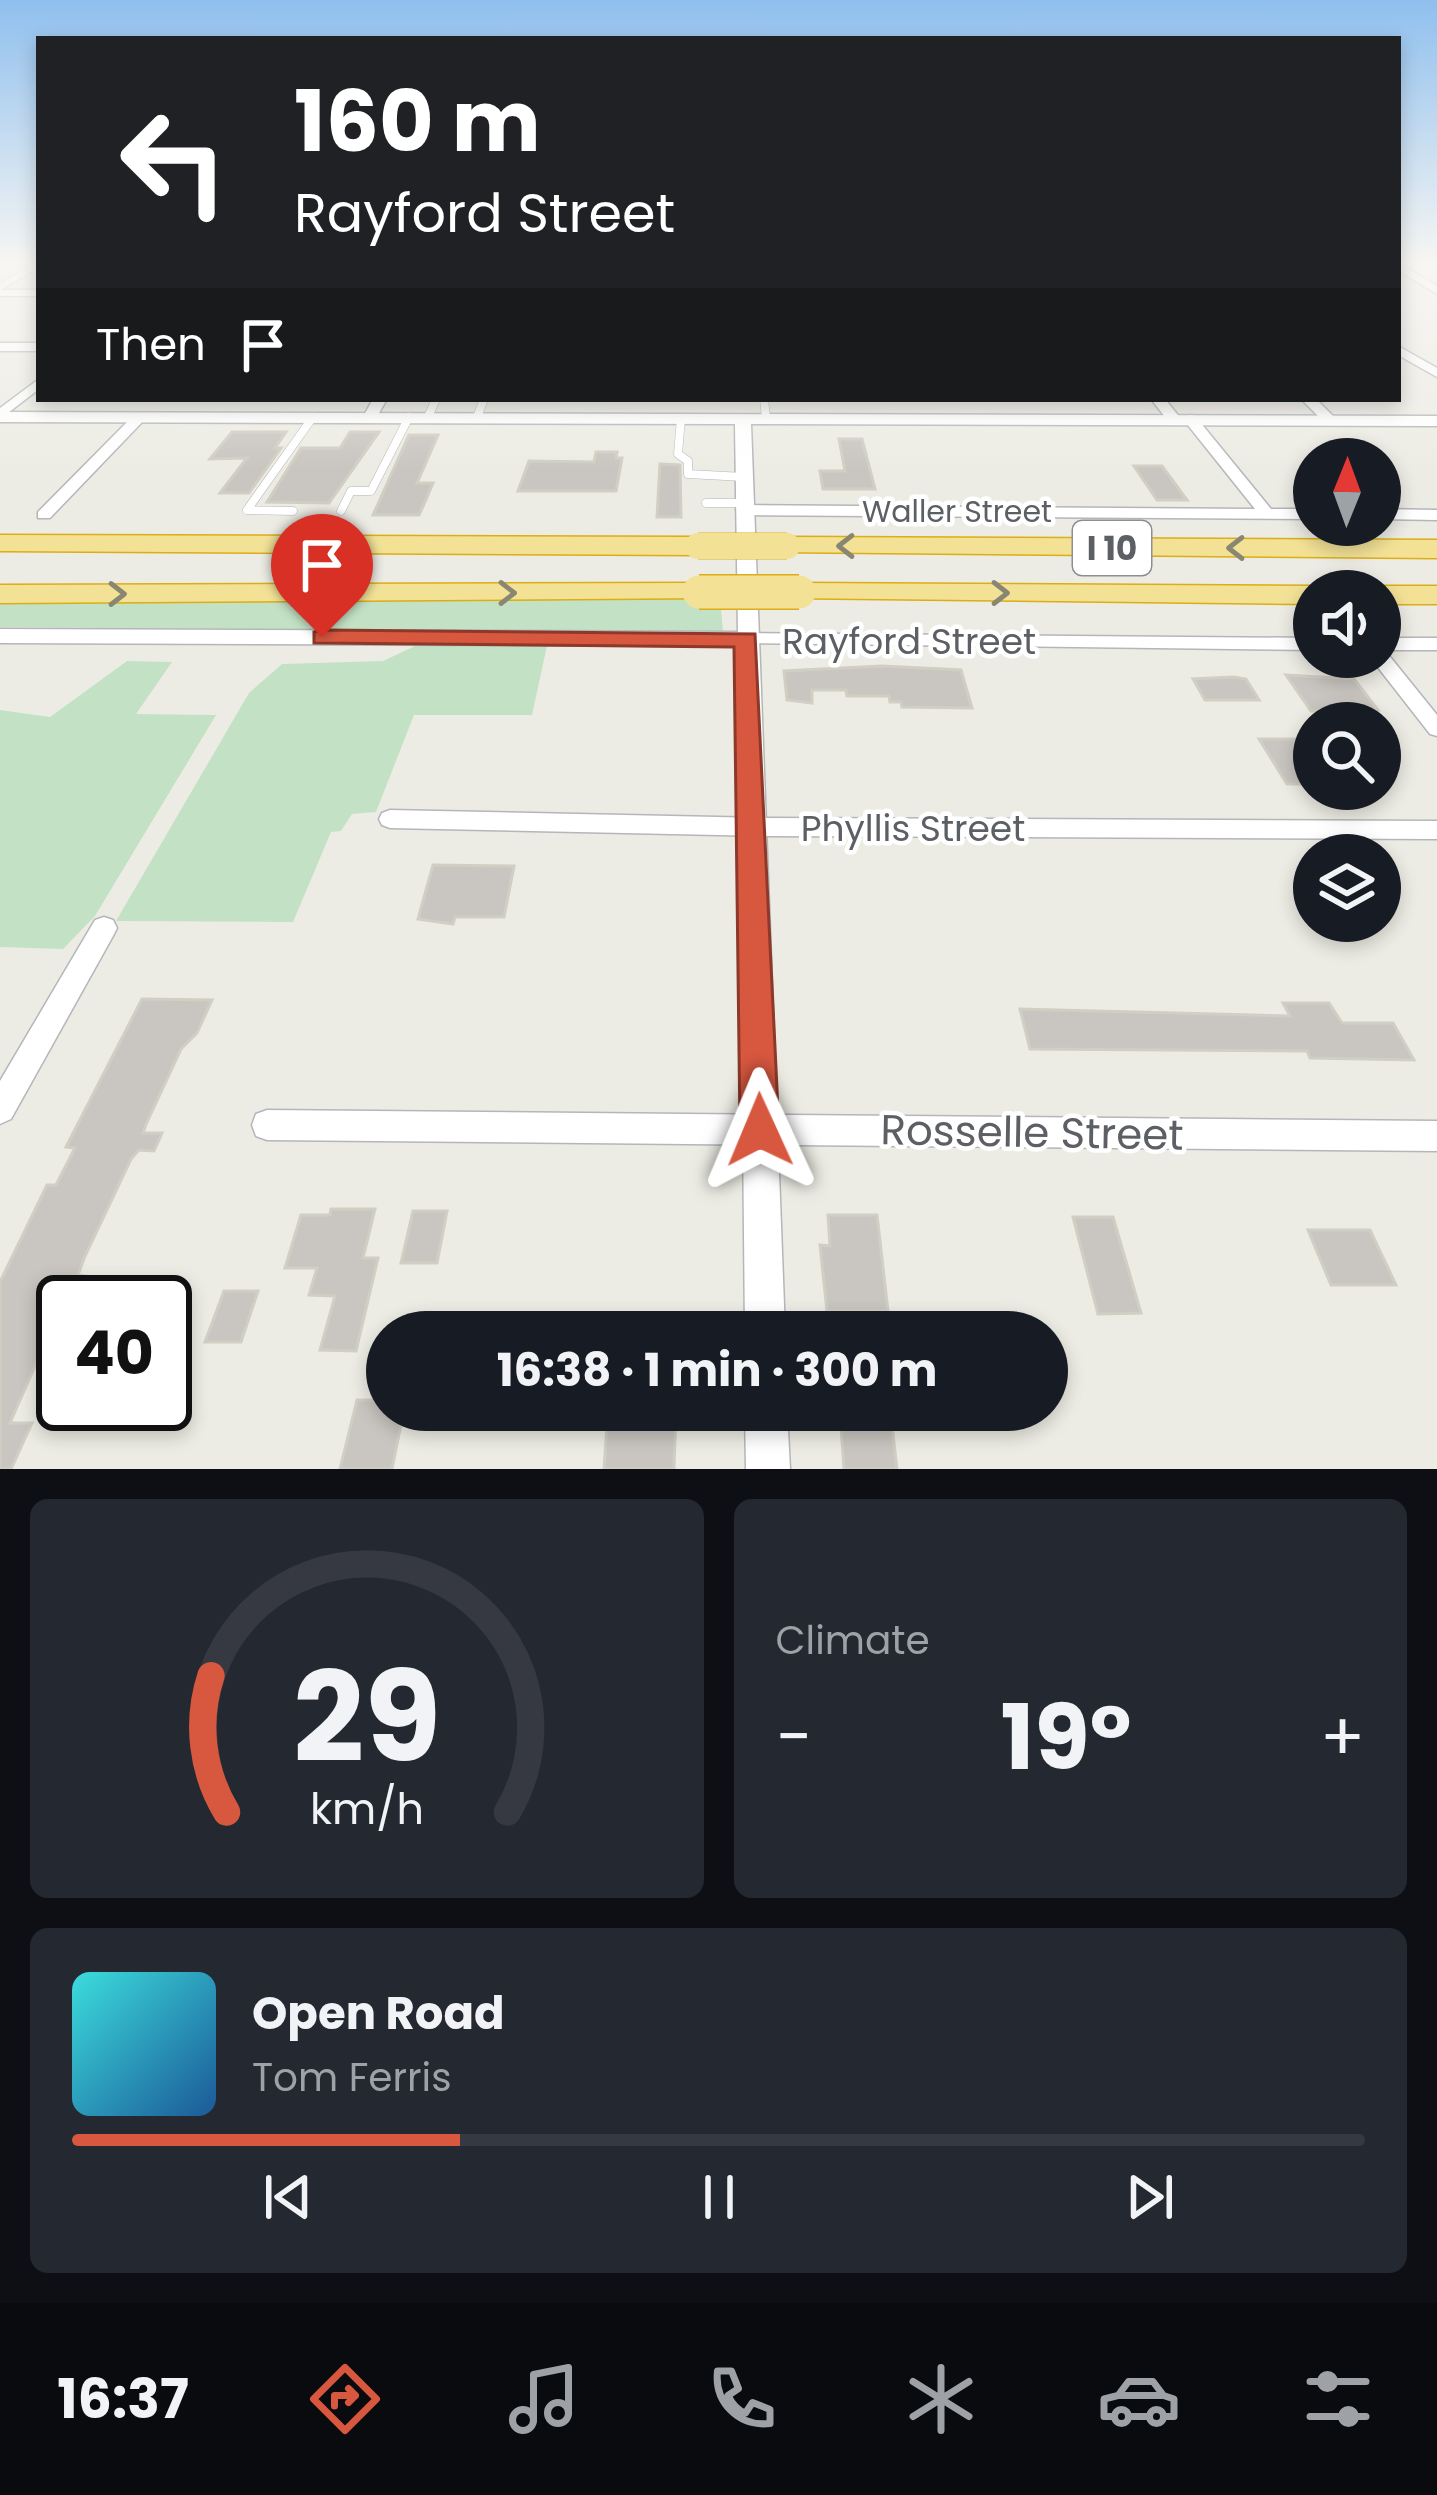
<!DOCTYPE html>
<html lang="en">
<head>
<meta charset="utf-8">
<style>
  :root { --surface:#171b24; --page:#242831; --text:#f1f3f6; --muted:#9ea1a6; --line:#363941; --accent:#d8573f }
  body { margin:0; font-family:Poppins,sans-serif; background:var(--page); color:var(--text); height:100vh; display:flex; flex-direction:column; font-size:45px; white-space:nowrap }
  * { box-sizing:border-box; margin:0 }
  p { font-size:39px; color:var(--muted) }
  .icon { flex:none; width:66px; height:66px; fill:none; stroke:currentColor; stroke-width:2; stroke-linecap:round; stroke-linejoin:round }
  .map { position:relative; height:1469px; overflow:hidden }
  .panel { display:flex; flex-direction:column; gap:30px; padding:30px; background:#0d0f14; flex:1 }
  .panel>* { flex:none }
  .guide { position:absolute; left:36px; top:36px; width:1365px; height:366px; border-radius:0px; box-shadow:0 6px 18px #0003; background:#202124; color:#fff; overflow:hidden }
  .needle { width:78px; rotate:1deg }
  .buttons { position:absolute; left:1293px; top:438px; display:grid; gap:24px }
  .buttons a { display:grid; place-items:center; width:108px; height:108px; border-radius:50%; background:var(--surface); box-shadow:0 6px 18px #0003; font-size:60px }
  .speed { position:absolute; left:36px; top:1275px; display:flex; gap:24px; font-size:60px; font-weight:700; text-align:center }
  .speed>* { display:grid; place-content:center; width:156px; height:156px; border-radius:50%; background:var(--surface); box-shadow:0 6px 18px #0003; line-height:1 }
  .speed .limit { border:6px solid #111; border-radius:18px; background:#fff; color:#111 }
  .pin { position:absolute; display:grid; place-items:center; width:102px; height:102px; color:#fff; margin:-123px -51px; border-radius:50% 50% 50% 0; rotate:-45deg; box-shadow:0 0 12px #0007 }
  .pin .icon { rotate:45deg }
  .me { position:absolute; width:132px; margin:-66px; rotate:359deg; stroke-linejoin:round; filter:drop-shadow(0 0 9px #0008) }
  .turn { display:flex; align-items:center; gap:42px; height:252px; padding:0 60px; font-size:54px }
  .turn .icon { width:156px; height:156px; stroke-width:2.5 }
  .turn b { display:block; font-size:84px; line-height:102px }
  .then { display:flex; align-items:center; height:114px; padding:0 60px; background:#0003; gap:24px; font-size:45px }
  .big { font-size:90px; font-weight:700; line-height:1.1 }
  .panel .card { flex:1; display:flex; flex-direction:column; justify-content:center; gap:18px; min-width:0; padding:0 42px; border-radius:18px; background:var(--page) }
  .panel .dial { align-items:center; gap:0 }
  .dial svg { height:312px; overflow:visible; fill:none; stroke:var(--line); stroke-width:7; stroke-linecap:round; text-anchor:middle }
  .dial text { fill:var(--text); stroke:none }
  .song { display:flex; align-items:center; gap:36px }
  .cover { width:144px; height:144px; border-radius:18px; background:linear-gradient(135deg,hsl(180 70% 55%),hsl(210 70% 35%)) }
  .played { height:12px; border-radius:6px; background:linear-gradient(90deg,var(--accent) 30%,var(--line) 30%) }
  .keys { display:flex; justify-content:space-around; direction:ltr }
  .heat { display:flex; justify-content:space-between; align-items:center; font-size:66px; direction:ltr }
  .panel .tiles { flex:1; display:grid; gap:30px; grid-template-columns:1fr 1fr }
  .card:last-child { grid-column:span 2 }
  .trip { position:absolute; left:366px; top:1311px; width:702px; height:120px; border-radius:60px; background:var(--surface); box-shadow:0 6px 18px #0003; font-weight:700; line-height:120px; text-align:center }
  .menu { display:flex; height:192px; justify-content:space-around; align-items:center; background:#090b0e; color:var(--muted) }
  .menu .icon { width:84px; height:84px }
  .menu .selected { color:var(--accent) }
  .menu b { font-size:54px; color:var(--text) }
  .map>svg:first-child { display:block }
  .green { fill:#c3e2c5 }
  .building { fill:#c9c6c1; stroke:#d1cec3; stroke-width:3 }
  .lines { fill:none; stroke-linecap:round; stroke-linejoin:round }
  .service-far1-casing { stroke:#b4b6ba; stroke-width:8 }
  .service-casing { stroke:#b4b6ba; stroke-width:9 }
  .minor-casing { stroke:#b4b6ba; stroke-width:3 }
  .tertiary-casing { stroke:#b4b6ba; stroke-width:3 }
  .motorway-casing { stroke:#dbad16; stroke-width:3 }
  .service-far1 { stroke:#fff; stroke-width:6 }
  .service { stroke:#fff; stroke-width:8 }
  .minor { fill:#fff; fill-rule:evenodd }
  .tertiary { fill:#fff; fill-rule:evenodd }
  .motorway { fill:#f3e296; fill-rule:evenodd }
  .motorway-bridge-far1-casing { stroke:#dbad16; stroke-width:27; stroke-linecap:butt }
  .motorway-bridge-casing { stroke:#dbad16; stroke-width:36; stroke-linecap:butt }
  .motorway-bridge-far1 { stroke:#f3e296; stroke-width:26 }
  .motorway-bridge { stroke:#f3e296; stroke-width:33 }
  .oneway { stroke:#898672 }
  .route { fill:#d8573f; stroke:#8c3929; stroke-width:3 }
  .labels { text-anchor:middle; stroke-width:9; stroke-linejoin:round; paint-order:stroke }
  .far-street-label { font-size:30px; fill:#5c5f63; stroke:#fff }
  .shield { fill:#fff; stroke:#8d8f92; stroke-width:3 }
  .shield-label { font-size:33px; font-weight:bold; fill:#5c5f63 }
  .street-label { font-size:36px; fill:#5c5f63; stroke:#fff }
  .near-street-label { font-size:42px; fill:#5c5f63; stroke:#fff }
</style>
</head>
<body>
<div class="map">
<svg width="1437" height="1469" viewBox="0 0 1437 1469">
  <rect width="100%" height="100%" fill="#edece4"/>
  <path class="green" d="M720,598L723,631L716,633L0,627V601Z
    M415,646H547L532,715H414L376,812L352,814L341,831L331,832L293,922L116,921L249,693L282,664L383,661Z
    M127,661L172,662L136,714L216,715L95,916L63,949L0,947V710L50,717Z"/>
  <path class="building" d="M232,432H286L275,448H281L249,493H220L247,458L210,459Z
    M350,432H379L329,503L267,502L301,448H340Z
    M409,435H438L417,483H433L425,502L419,515H373Z
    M839,439H862L875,489H823L820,471H845Z
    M596,452H617L616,458H622L616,491H518L529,461L594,462Z
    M660,464L680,465L681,517H657Z
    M1134,466H1162L1187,500H1157Z
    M882,666L961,670L972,708L902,707L901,702H890L889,696H847L846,690H812V703L787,700L784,671Z
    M1286,675L1354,679L1378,710L1311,711Z
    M1234,677L1246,679L1259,700H1205L1193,679Z
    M1259,739H1305L1314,753V784H1287Z
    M433,865L514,866L504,917H455L453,924L418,919Z
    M142,999L212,1000L197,1033L181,1049L146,1124L143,1133H162L154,1151L139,1150L131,1159L85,1256L78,1275L97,1278L86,1302H63L10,1423H32L11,1469H0V1282L47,1185H56L75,1148L66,1147Z
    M1283,1003H1329L1342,1023H1393L1414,1060L1310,1058L1307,1051L1030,1049L1020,1009L1290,1016Z
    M331,1209H375L363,1258H378L356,1351L320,1350L335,1296L309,1295L317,1268H285L301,1215H330Z
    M413,1211H447L437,1263H401Z
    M828,1215H877L888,1311H827L820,1245L830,1246Z
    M1073,1217H1113L1141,1313L1098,1314Z
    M1308,1230H1370L1396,1285H1331Z
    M224,1291H258L241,1342H205Z
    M357,1400H387V1410H404L392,1469H340Z
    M608,1410H676L674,1469H604Z
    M841,1426H892L897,1469H844Z"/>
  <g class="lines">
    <defs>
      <path id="service-far1" d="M0,287L39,264"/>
      <path id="service" d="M764,399L766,418
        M428,417L436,399
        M477,417L484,399
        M681,418L678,454L688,461V474L744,477
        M706,503H744
        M293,511L247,510L313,417
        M341,511L351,491H371L409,417"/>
      <path id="minor" d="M1398,263L1437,286V294L1398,270Z
        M0,290H39V296H0Z
        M0,343H39V351H0Z
        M1398,346L1437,368V377L1398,355Z
        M39,379V389L0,419V408Z
        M373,399H387L375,420H365L363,417Z
        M1151,399H1165L1181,419L1179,422H1169Z
        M1301,399H1316L1337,420L1325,423Z
        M135,414L147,417L50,518H38V512Z
        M1190,415L1195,416L1271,509H1314V519L744,515L736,510L744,505L1255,509L1183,419Z
        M1380,509L1437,510V520L1380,519Z
        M746,633L1314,638V650L739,643L737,639Z
        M1380,638H1437V650H1380Z
        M1380,651L1387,653L1437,715V736L1430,734L1373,661L1370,657H1380Z
        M390,810L768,818L1437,821V839L768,836L390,828L382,825L379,819L382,813Z
        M104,917L113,920L117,928L113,936L11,1119L0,1124V1081L95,920Z
        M267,1110L1437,1121V1151L267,1140L256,1136L252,1125L256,1114Z"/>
      <path id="tertiary" d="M0,412L1437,416V426L751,424L785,1332H745L738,646L0,643V629L738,632L735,424L0,422Z
        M745,1410H787L790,1469H746Z"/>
      <path id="motorway" d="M0,535L698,537L712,546L698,555L0,551Z
        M787,537L1437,540V558L777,552L773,546L777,540Z
        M699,583L714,592L710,598L0,603V585Z
        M799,583L1314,586L1326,591H1314V604L788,598L784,592L788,586Z
        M1380,586H1437V604H1380V591H1368Z"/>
    </defs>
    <use href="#service-far1" class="service-far1-casing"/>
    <use href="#service" class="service-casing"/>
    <use href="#minor" class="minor-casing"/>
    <use href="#tertiary" class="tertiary-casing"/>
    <use href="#motorway" class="motorway-casing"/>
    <use href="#service-far1" class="service-far1"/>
    <use href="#service" class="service"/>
    <use href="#minor" class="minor"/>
    <use href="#tertiary" class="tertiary"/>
    <use href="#motorway" class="motorway"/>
    <defs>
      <path id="motorway-bridge-far1" d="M698,546H787"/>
      <path id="motorway-bridge" d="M699,592H799"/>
    </defs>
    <use href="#motorway-bridge-far1" class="motorway-bridge-far1-casing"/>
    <use href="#motorway-bridge" class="motorway-bridge-casing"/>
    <use href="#motorway-bridge-far1" class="motorway-bridge-far1"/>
    <use href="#motorway-bridge" class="motorway-bridge"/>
  </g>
  <defs><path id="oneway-chevron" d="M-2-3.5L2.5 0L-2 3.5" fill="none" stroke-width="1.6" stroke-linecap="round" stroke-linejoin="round" transform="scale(3)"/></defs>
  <g class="oneway">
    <use href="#oneway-chevron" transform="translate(846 546) rotate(-180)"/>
    <use href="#oneway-chevron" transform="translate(1236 548) rotate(-180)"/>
    <use href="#oneway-chevron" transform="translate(507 593)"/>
    <use href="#oneway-chevron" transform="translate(1000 593)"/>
    <use href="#oneway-chevron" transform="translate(117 594)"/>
  </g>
  <linearGradient id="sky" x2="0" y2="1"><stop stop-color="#8fbfee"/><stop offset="0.56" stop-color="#f7f6f3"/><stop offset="1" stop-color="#f7f6f3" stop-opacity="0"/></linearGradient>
  <rect width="1437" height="469" fill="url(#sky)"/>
  <path class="route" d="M322,630L755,634L779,1130L774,1143L760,1149L746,1143L740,1130L734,647L314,643V632Z"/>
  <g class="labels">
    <g class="far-street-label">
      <text x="957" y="522">Waller Street</text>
    </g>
    <rect class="shield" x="1073" y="521" width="78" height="54" rx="9"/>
    <g class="shield-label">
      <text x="1112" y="560">I 10</text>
    </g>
    <g class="street-label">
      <text x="909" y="654">Rayford Street</text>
      <text x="913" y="841">Phyllis Street</text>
    </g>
    <g class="near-street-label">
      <text transform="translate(1032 1132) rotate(1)" y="15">Rosselle Street</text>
    </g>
  </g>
</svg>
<div class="buttons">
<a><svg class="needle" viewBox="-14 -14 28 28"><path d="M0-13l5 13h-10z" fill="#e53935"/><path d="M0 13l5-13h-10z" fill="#9ea1a6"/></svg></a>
<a><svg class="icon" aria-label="sound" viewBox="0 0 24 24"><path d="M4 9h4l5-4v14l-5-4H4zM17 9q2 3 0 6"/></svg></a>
<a><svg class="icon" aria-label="search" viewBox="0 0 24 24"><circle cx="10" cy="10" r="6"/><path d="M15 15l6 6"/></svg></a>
<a><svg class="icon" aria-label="layers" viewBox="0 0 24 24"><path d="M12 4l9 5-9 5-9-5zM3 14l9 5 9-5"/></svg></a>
</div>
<div class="speed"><div class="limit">40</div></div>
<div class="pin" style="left:322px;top:637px;background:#d93025"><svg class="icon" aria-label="arrive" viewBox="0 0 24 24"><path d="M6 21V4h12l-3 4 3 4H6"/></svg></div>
<svg class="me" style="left:760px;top:1130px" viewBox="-20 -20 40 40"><path d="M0-17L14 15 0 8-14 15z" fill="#d8573f" stroke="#fff" stroke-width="4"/></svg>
<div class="trip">16:38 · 1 min · 300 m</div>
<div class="guide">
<div class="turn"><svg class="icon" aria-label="left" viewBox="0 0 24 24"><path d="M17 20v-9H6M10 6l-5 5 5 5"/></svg><div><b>160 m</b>Rayford Street</div></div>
<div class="then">Then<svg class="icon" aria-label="arrive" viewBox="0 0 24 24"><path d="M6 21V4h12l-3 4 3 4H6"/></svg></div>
</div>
</div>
<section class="panel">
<div class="tiles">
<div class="card dial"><svg viewBox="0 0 100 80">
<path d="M14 69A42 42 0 1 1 86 69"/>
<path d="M14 69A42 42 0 0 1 10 34" stroke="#d8573f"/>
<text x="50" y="56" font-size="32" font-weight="700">29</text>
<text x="50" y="72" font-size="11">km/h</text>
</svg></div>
<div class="card"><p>Climate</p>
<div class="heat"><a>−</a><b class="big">19°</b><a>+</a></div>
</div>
<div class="card">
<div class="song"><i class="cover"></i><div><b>Open Road</b><p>Tom Ferris</p></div></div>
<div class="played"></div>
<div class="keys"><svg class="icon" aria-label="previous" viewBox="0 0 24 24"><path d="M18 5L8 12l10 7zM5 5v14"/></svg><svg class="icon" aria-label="pause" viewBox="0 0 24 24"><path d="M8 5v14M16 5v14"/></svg><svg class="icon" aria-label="next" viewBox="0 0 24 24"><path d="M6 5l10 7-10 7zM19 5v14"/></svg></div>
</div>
</div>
</section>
<nav class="menu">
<b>16:37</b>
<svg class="icon selected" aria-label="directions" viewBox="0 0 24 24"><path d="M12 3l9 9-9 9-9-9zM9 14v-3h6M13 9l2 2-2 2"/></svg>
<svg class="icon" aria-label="music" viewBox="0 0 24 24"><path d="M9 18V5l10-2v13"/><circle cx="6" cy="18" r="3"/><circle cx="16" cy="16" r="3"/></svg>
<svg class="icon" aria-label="phone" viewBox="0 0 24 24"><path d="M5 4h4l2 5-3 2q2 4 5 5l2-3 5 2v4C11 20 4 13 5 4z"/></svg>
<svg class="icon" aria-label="climate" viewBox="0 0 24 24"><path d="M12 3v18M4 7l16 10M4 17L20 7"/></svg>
<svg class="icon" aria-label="car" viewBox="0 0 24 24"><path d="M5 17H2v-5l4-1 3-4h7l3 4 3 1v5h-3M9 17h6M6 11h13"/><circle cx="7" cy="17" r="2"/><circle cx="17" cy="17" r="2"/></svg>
<svg class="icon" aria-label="filters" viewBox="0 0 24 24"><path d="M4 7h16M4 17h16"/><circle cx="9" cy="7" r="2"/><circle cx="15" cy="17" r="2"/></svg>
</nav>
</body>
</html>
